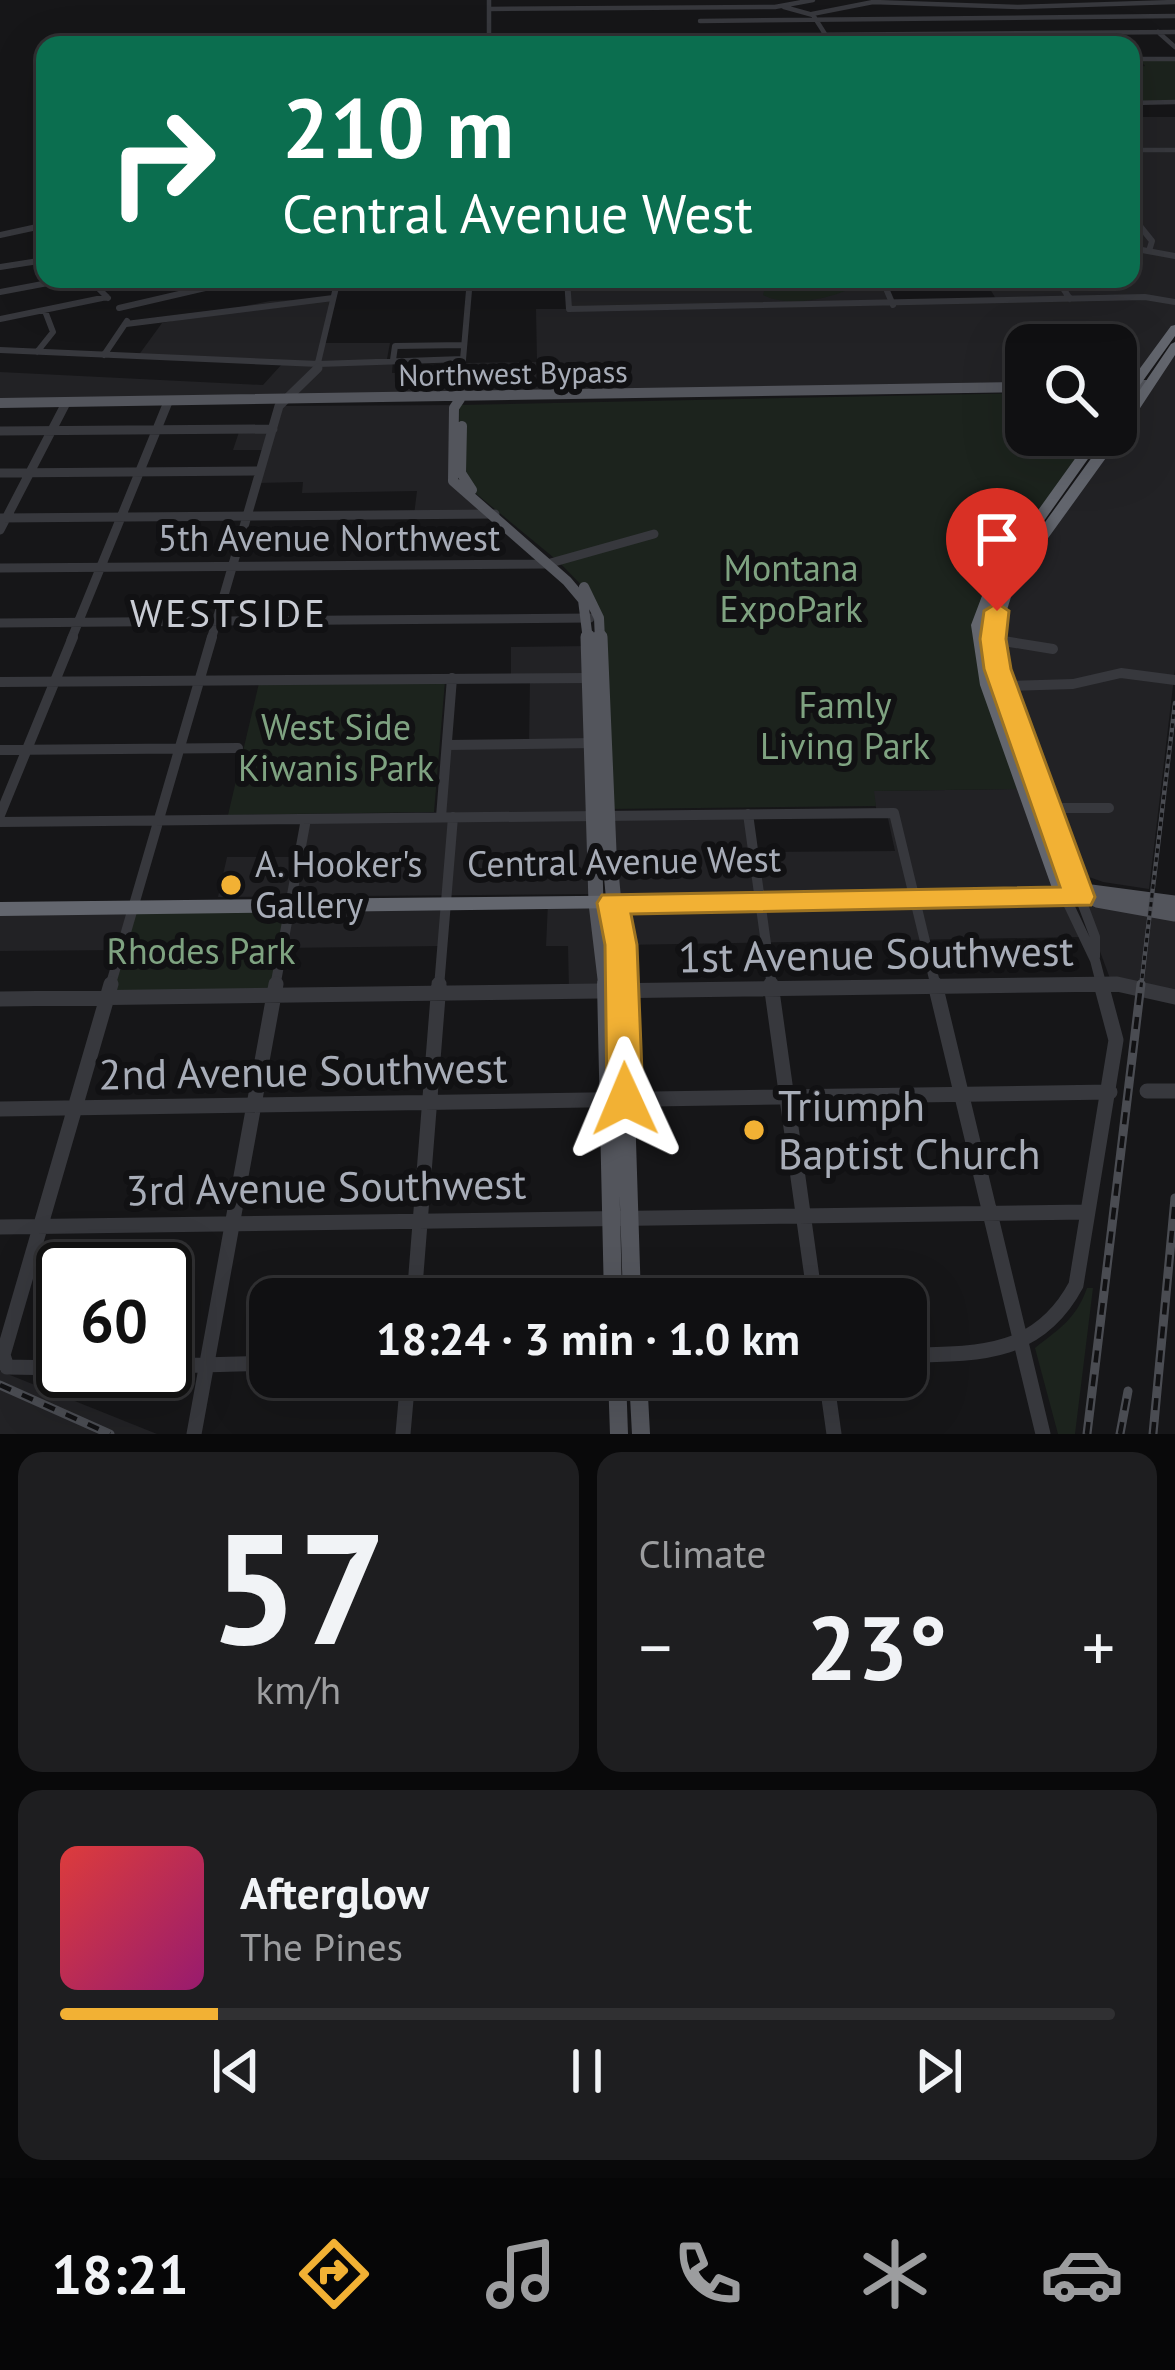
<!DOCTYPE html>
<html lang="en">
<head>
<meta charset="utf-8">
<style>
  :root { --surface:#101012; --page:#1e1e20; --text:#f1f3f6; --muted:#9c9d9f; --line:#303032; --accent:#f2b134 }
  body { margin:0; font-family:"PT Sans",sans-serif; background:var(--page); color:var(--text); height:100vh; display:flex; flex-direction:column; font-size:45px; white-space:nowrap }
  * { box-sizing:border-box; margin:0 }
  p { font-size:39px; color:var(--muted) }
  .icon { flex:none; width:66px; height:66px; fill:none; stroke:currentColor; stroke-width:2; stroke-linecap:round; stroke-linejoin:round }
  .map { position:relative; height:1434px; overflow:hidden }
  .sheet { display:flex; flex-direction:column; gap:18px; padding:18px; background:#09090a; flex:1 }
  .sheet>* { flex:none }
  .top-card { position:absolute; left:36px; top:36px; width:1104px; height:252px; border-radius:24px; box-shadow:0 12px 48px #0002,0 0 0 3px var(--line); background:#0b6e4f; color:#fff; overflow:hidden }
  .fabs { position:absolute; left:1005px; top:324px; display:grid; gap:24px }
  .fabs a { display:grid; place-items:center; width:132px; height:132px; border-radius:24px; background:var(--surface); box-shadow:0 12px 48px #0002,0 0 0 3px var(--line); font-size:60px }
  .speed { position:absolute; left:36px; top:1242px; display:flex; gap:24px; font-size:60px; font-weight:700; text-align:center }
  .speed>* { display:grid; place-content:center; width:156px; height:156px; border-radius:50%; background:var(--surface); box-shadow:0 12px 48px #0002,0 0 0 3px var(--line); line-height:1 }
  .speed .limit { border:6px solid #111; border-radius:18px; background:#fff; color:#111 }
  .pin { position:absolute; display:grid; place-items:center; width:102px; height:102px; color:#fff; margin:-123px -51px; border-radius:50% 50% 50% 0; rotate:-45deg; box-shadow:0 0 12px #0007 }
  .pin .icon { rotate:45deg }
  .me { position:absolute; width:132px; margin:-66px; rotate:359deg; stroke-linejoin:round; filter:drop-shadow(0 0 9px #0008) }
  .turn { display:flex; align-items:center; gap:42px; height:252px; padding:0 48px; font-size:54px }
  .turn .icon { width:156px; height:156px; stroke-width:2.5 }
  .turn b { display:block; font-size:84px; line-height:102px }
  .big { font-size:90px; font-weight:800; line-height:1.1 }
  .sheet .card { flex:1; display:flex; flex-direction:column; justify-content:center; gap:18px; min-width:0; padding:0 42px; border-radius:24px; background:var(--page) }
  .sheet .dial { align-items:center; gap:0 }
  .dial b { font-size:156px; line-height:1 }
  .song { display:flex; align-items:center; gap:36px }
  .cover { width:144px; height:144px; border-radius:18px; background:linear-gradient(135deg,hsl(0 70% 55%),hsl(320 70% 35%)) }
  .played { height:12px; border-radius:6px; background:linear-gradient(90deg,var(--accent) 15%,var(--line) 15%) }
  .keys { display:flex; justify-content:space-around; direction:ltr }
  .heat { display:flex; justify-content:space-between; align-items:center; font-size:66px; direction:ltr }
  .sheet .tiles { flex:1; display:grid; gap:18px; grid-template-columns:1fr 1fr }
  .card:last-child { grid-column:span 2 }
  .trip { position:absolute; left:249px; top:1278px; width:678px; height:120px; border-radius:24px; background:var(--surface); box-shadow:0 12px 48px #0002,0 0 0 3px var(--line); font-weight:800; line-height:120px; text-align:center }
  .dock { display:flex; height:192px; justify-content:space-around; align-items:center; background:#060607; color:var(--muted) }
  .dock .icon { width:84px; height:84px }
  .dock .active { color:var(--accent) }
  .dock b { font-size:54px; color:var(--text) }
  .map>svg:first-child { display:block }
  .built { fill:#222225 }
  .green { fill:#1c231d }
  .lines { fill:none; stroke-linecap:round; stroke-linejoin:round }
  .minor-far4 { stroke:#37383d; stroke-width:4.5 }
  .minor-far3 { stroke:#37383d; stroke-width:6 }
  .minor-far2 { stroke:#37383d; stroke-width:9 }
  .minor-far1 { stroke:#37383d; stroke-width:10 }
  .minor { stroke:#37383d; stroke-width:15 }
  .major-far2 { stroke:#53555c; stroke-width:10 }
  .major-far1 { stroke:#53555c; stroke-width:15 }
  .major { stroke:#53555c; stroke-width:18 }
  .highway { fill:#63666e; fill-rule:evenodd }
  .rail-far1-casing { stroke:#4a4c52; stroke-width:4.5 }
  .rail-casing { stroke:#4a4c52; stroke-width:9 }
  .rail-far1 { stroke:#111113; stroke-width:3; stroke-dasharray:4.5; stroke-linecap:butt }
  .rail { stroke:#111113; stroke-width:4.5; stroke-dasharray:12; stroke-linecap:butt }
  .route { fill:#f2b134; stroke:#9d7322; stroke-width:3 }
  .poi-dot { fill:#f2b134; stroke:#111113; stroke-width:4.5 }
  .labels { text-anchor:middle; stroke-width:12; stroke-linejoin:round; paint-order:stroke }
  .far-street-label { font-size:30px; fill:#a8adb8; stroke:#111113 }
  .street-label { font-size:36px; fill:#a8adb8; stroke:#111113 }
  .park-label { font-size:36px; fill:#7fa381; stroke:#111113 }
  .poi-label { font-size:36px; fill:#a8adb8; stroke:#111113; text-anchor:start }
  .neighbourhood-label { font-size:39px; letter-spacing:3px; fill:#c9ccd4; stroke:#111113 }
  .near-street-label { font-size:42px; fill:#a8adb8; stroke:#111113 }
  .near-poi-label { font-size:42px; fill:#a8adb8; stroke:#111113; text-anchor:start }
</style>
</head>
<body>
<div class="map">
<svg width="1175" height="1434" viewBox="0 0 1175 1434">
  <rect width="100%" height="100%" fill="#161618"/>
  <path class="built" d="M1131,117H1175V328L1134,385H1116V345H1026V387L0,403V372L263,385L282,364L138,356L162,323L270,301L333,298L324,343H390L387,359L393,360L392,373L461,372L463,363L537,362L536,309H569L567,279H882L893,305L996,299L987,284L996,279H1131Z
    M1175,346V669L1149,889L1103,882L1078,873L1002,686L997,611Z
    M459,405L450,471L488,515H414L417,491L302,493L303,482L257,483L266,450H233L240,429H273L279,406Z
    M588,646L596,894L218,897L227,857H298L306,819L441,817L447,745L529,743L530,679L511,678V647Z
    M1026,789L1062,889L612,894L607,816L748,814L754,852L895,851L887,814L877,813L873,791Z
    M1065,897L1081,937L621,945L613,903Z
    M1080,897L1175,914V997L1112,984Z
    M548,903H596L605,991H569L568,946H546Z
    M444,904L441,946L281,948L289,905Z
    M134,908L121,950L0,951V909Z
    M0,1371L157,1434H0Z"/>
  <path class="green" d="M1140,60H1175V101L1131,102V67L1145,66Z
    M781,279L856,283L869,279C843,296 793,310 763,295L766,283Z
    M1026,393V435H1098L987,594L1025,789L874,791L876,806L609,809L602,616L587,591L559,562L468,487L460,462L459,405Z
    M445,681L434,812L228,815L259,683Z
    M289,905L273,995L109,997L134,908Z
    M1087,1288H1093L1075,1434H1058L1035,1348C1060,1328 1076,1319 1087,1288Z"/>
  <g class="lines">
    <path class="minor-far4" d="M489,0V45
      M784,7L813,15L832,45
      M489,9L775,7L813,0
      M812,14L873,2L1018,7L1175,2
      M700,21L1175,16
      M1158,32L1175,47
      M508,37L641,36
      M626,45L669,36L1175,32
      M1079,45H1127
      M1131,59H1175
      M1131,103L1175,102
      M1131,150H1175"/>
    <path class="minor-far3" d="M1131,215L1152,241L1149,251
      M45,223L37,227L45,235
      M0,235L37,227
      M1131,248L1175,256
      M0,267L45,260
      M89,279L108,298
      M567,279L569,309L1145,297L1175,302
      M882,279L893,305
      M1057,279L1070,299
      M97,286L129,279
      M0,292L69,279
      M119,308L244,279
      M0,319L107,297
      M126,324L333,298
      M0,350L319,364L463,359
      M37,352L53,332L45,311
      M104,355L127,321
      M393,360L395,346L464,345
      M316,371L338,279
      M462,371L470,279"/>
    <path class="minor-far2" d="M460,399L463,368
      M0,431L273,429
      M0,473L260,471
      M0,518L495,514
      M0,530L66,403
      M0,568L547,564L654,534
      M0,623L590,618
      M71,640L168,402
      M211,640L279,406L318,368"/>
    <path class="minor-far1" d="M991,639L1053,649
      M0,682L591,678
      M1003,686L1073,684L1121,673L1175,680
      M447,745L594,743
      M0,750L238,748
      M1047,808H1109
      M748,814L772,987
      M0,815L73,637
      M441,817L452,678
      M0,822L894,813L936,987
      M1065,897L1095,960L1102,987
      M1080,897L1095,937V957
      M110,987L212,637
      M275,987L306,819
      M439,987L453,817
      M904,987H1130"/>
    <path class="minor" d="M771,984L815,1299
      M935,984L1043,1434
      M0,999L1117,984L1175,997
      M1147,1091H1175
      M0,1109L1110,1092
      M0,1227L1086,1212
      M414,1299L439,984
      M906,1355C978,1354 1038,1356 1076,1285L1116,1040L1101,984
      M165,1366L270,1363
      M63,1368L7,1367L3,1355L111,984
      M826,1377L834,1434
      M194,1434L276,984
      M403,1434L408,1377"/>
    <path class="major-far2" d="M1116,385H1146
      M460,399L454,408L453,481L567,581L583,600L588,640
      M0,403L1026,387
      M462,426L461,473L472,490
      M584,587L599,618L600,640"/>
    <path class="major-far1" d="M588,637L596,903L606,987
      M600,637L609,851L622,987
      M1076,890L1175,903
      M1097,900L1175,914"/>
    <path class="major" d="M606,984L613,1299
      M622,984L632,1299
      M617,1377L619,1434
      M638,1377L641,1434"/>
    <path class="highway" d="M1175,325V336L1120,413L1116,414V401L1171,326Z
      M1175,342V355L1121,437L1015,584L1002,626L1006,669L1089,897L1087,902L0,916V902L1053,891L980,685L971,625L988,580L1092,435H1105L1002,580L1001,583L1108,435H1116V425L1171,344Z"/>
    <defs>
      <path id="rail-far1" d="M1141,987L1175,703"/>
      <path id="rail" d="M0,1385L110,1434
        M1087,1434L1141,984
        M1120,1434L1128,1391
        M1153,1434L1175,1198"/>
    </defs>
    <use href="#rail-far1" class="rail-far1-casing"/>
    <use href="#rail" class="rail-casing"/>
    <use href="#rail-far1" class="rail-far1"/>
    <use href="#rail" class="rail"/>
  </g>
  <path class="route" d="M997,603L1009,611L1006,639L1011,669L1095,897L1091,905L631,914L637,945L643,1099L638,1109L625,1113L613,1109L607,1099L605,945L597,903L602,895L1060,887L984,669L980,639L984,611Z"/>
  <g class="poi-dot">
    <circle cx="231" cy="885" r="12"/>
    <circle cx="754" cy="1130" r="12"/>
  </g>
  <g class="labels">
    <g class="far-street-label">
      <text transform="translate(513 374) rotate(-1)" y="10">Northwest Bypass</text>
    </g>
    <g class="street-label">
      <text x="329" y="551">5th Avenue Northwest</text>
      <text transform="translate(624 861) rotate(-1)" y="13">Central Avenue West</text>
    </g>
    <g class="park-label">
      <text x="791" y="581">Montana<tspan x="791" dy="41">ExpoPark</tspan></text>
      <text x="845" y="718">Famly<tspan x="845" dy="41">Living Park</tspan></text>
      <text x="336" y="740">West Side<tspan x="336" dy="41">Kiwanis Park</tspan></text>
      <text x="201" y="964">Rhodes Park</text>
    </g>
    <g class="poi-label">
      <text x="255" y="877">A. Hooker's<tspan x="255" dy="41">Gallery</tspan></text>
    </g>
    <g class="neighbourhood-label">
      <text x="229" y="627">WESTSIDE</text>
    </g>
    <g class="near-street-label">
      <text transform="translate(876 954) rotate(-1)" y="15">1st Avenue Southwest</text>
      <text transform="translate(303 1071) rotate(-1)" y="15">2nd Avenue Southwest</text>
      <text transform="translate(326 1187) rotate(-1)" y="15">3rd Avenue Southwest</text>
    </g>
    <g class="near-poi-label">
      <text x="778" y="1121">Triumph<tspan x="778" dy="48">Baptist Church</tspan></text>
    </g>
  </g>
</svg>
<div class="fabs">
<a><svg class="icon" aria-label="search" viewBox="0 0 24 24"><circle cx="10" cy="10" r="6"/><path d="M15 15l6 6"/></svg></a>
</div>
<div class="speed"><div class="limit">60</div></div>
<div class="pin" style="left:997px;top:611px;background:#d93025"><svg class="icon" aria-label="arrive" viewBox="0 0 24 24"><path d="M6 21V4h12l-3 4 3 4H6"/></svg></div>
<svg class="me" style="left:625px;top:1099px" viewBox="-20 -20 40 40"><path d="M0-17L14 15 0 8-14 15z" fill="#f2b134" stroke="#fff" stroke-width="4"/></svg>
<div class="trip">18:24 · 3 min · 1.0 km</div>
<div class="top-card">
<div class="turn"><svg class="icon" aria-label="right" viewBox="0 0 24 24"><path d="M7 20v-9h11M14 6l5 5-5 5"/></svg><div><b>210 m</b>Central Avenue West</div></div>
</div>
</div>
<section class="sheet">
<div class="tiles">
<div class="card dial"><b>57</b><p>km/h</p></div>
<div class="card"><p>Climate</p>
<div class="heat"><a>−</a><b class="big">23°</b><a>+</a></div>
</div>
<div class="card">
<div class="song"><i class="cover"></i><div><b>Afterglow</b><p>The Pines</p></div></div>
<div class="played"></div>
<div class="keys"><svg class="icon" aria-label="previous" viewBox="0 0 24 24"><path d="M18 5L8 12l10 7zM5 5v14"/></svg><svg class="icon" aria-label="pause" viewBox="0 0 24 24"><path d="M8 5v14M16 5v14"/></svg><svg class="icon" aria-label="next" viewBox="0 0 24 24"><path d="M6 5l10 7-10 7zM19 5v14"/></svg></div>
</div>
</div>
</section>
<nav class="dock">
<b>18:21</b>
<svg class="icon active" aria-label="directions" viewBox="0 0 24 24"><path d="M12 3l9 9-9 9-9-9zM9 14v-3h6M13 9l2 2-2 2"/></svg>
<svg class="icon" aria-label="music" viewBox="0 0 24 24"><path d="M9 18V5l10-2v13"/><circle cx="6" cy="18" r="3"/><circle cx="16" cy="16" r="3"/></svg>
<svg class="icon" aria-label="phone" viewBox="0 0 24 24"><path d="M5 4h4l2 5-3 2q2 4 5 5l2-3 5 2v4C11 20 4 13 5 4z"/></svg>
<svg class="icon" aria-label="climate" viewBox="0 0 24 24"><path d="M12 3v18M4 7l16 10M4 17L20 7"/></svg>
<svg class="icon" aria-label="car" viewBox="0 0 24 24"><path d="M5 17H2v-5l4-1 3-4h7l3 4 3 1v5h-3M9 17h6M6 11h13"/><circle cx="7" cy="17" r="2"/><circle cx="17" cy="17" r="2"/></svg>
</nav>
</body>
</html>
